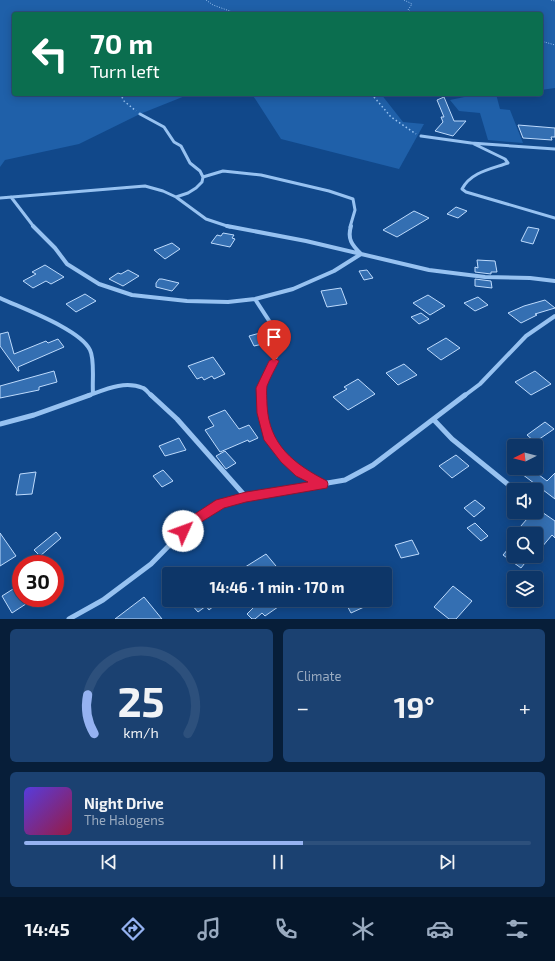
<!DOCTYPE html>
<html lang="en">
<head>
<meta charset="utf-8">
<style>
  :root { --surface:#0d3668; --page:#1b4171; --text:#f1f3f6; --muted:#9aabc0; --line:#2d507c; --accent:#95b2f1 }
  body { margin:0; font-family:"Exo 2",sans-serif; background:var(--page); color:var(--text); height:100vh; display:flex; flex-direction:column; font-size:15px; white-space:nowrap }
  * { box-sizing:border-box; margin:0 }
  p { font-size:13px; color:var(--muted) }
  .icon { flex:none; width:22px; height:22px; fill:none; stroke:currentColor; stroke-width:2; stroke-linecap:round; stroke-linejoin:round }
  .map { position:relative; height:619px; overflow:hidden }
  .sheet { display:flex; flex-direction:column; gap:10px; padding:10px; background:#071e39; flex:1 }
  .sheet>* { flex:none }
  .top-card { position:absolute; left:12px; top:12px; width:531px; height:84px; border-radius:4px; box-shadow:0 2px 10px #0003,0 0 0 1px var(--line); background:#0b6e4f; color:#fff; overflow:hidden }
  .needle { width:26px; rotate:264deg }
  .tools { position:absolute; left:507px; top:439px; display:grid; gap:8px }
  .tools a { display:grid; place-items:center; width:36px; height:36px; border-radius:4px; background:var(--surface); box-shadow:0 2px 10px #0003,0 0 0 1px var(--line); font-size:20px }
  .speed { position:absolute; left:12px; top:555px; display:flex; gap:8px; font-size:20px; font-weight:700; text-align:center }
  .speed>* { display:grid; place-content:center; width:52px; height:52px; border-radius:50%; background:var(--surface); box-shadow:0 2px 10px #0003,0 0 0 1px var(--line); line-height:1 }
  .speed .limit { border:6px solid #d22; background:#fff; color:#111 }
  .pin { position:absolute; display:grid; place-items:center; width:34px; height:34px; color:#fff; margin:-41px -17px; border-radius:50% 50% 50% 0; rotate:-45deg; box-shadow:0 0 4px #0007 }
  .pin .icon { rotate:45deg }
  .me { position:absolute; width:44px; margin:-22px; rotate:47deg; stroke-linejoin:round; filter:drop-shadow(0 0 3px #0008) }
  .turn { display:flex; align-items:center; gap:14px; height:84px; padding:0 12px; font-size:18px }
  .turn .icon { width:52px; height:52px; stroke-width:2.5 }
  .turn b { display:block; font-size:28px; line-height:34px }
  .big { font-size:30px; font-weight:700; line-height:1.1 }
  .sheet .card { flex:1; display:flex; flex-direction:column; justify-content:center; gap:6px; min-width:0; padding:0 14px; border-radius:6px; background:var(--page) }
  .sheet .dial { align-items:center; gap:0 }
  .dial svg { height:104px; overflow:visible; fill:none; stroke:var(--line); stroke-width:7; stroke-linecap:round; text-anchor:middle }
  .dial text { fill:var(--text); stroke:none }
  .song { display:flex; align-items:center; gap:12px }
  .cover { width:48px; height:48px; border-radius:6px; background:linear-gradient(135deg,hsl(250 70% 55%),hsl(340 70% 35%)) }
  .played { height:4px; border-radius:2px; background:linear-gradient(90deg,var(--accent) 55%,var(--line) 55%) }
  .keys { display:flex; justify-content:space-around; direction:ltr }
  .heat { display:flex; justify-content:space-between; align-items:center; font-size:22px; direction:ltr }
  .sheet .tiles { flex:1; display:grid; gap:10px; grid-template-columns:1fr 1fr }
  .card:last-child { grid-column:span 2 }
  .trip { position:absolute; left:162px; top:567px; width:230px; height:40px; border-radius:4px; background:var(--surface); box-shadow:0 2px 10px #0003,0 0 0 1px var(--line); font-weight:700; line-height:40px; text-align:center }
  .tabs { display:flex; height:64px; justify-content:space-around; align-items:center; background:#05162a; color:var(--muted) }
  .tabs .icon { width:28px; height:28px }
  .tabs .selected { color:var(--accent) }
  .tabs b { font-size:18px; color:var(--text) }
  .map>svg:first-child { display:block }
  .green { fill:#1f60a9 }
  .building { fill:#346fb2; stroke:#bedbfd }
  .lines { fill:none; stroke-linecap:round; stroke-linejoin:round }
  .path-far1 { stroke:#97c2f1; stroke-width:1; stroke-dasharray:1 1.5; stroke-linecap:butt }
  .path { stroke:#97c2f1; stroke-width:1.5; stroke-dasharray:1.5 2.5; stroke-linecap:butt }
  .minor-far2 { stroke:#97c2f1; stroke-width:3 }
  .minor-far1 { stroke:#97c2f1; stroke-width:4 }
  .minor { stroke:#97c2f1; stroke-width:5 }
  .route { fill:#e11d48; stroke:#92132f }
</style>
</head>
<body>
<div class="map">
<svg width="555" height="619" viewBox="0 0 555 619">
  <rect width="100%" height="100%" fill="#11488a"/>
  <path class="green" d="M0,0H555V88L541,90V14H14V94H190L140,114L79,144L5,160L0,167Z
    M252,94H381L403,122L424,124L399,169L281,139Z
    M473,94H496L500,109L510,110L523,143L488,140L480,113L459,111L450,100L474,95Z"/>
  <path class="building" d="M444,97L454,121H466L453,136L435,131L443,122L441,117H444L437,100Z
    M518,125L555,128V137H551L552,140L523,138Z
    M456,207L467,211L458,218L447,214Z
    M414,211L429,218L397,237L383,230Z
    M528,227L539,229L533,244L521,241Z
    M223,233L234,235L232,238L235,239L230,247L211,243L217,235L221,236Z
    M172,243L180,249L165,259L154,250Z
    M477,260L495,261L497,272H491V274L475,272V267L478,268Z
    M45,265L64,277L51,284L46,281L33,288L23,281L36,274L32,272Z
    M128,270L139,276L123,286L109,279L118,273L121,274Z
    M367,270L373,278L364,280L359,271Z
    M159,279H162L179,283L172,291L156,287V283Z
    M475,279L491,281L492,288L475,286Z
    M341,288L347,304L327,307L321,291Z
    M85,294L96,301L76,312L66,304Z
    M428,295L445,306L430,315L413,303Z
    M478,297L488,305L475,311L464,303Z
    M545,300L555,308L535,314L537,315L521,323L508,313L524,306Z
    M421,313L429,319L419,324L411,317Z
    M271,330L276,341L254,346L249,336Z
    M8,332L14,354L46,341L48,343L58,339L64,347L18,367L19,371H18L0,346V334Z
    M446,338L460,348L441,360L427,349Z
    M213,357L225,374L214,379L212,376L204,380L202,377L197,379L188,366Z
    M404,364L417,375L398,385L386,373Z
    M54,371L57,382L39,387V390L0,398V386Z
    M535,371L551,384L531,395L515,382Z
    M358,379L375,394L348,410L333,397L347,389L344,387Z
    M225,410L239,429L249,425L258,438L249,442L248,440L220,452L205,430L214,426L208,417Z
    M545,422L554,429L535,442L527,435Z
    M179,438L186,450L165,456L159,446Z
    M225,451L236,463L226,469L216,456Z
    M456,455L469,466L452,478L439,466Z
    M514,468H530L547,481L555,473V499Z
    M163,470L173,481L162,487L153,476Z
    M36,472L32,494L16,495L20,474Z
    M475,500L485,508L474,517L464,508Z
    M536,508L555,521V538L552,535L536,554V534H514L527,519L518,512H536Z
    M475,523L488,536L481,541L467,528Z
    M56,532L61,538L40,556L34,550Z
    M0,533L16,556L0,566Z
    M412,540L419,554L401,558L395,545Z
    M514,542V556H524L528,559L521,568L503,555Z
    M266,554L276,566L262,574H234Z
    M21,584V598H35L12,613L2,596Z
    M453,586L472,601L456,619H449L434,607Z
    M144,597L162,619H115Z
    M195,600H221L209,610L206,606L198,612L191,604Z
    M252,600H288L265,616L262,613L255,619H252L247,614L256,605Z
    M344,600H360L364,607L351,613Z"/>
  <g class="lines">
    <path class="path-far1" d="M206,0L213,5L238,14
      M404,0L412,4L408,10L413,14
      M551,0L555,1
      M541,41L555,45
      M121,94L123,98
      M372,94L374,98"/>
    <path class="path" d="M122,97L124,101L136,111
      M374,97L391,117L416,134"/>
    <path class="minor-far2" d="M140,114L164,127L174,142L181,146L190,163L200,171L203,177L202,182L196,188L188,193L176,197
      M421,136L471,143L555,149
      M472,143L505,159L508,163C491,169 471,172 462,189L466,192L555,218
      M203,177L223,171L261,175L329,191L353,199L355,210L350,227
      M11,197L34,227
      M0,198L145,186L163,191L176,197L206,219L230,227"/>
    <path class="minor-far1" d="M33,226L55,248L67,264L99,284L132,295L187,301L228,302L255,299L293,289L334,271L361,254C352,245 347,239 351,226
      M227,226L306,241L429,270L485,277L530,278L555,281
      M0,298C21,308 80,329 90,350C95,360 92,381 93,393
      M255,299L279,336L280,348L261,387V396
      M87,396C104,390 124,380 143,388C146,389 149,394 152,396
      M464,396L480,384L526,336L555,316"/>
    <path class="minor" d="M151,395L177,419L246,497
      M261,395C263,427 273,454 300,473C306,477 315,480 322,484
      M434,420L452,439L515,490
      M0,424L34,415L90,395
      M69,619L103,600L151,564L194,520L220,504L246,497L345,480L373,465L465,395"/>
  </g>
  <path class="route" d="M274,358L279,361C275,369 270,378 267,386C266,392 267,399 267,405C269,445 294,464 327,481L328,484L327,488L246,502L224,508L198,524L188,535L183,537L179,535L177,531L190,517L216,500L246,492L308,482L296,476L281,462L264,440L257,413L256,388L269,361Z"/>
</svg>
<div class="tools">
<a><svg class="needle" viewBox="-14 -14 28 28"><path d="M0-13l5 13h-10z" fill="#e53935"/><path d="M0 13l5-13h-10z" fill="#9aabc0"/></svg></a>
<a><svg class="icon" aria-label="sound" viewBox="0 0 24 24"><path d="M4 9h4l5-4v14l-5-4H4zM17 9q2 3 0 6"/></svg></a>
<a><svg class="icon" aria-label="search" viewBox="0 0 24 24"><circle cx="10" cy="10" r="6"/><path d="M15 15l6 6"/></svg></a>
<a><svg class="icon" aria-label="layers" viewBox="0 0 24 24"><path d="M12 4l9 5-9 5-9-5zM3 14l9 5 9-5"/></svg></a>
</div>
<div class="speed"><div class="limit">30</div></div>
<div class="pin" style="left:274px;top:361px;background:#d93025"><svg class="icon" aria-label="arrive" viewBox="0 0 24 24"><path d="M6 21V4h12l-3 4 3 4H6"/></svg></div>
<svg class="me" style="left:183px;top:531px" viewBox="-20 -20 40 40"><circle r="19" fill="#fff"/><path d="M0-13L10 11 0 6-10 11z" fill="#e11d48"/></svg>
<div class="trip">14:46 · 1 min · 170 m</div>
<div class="top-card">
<div class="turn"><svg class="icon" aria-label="left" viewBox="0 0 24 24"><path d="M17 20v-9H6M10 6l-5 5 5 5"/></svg><div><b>70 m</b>Turn left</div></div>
</div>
</div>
<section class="sheet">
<div class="tiles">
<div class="card dial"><svg viewBox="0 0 100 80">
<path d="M14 69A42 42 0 1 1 86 69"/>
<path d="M14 69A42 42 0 0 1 9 39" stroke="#95b2f1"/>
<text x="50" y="56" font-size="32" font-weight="700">25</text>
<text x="50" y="72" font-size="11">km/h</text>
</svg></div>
<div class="card"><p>Climate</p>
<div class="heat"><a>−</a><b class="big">19°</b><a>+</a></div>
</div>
<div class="card">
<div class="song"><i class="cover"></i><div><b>Night Drive</b><p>The Halogens</p></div></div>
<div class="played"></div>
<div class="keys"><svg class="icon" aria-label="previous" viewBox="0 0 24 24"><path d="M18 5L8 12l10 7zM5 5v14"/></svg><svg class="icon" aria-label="pause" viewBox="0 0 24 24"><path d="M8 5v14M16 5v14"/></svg><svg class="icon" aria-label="next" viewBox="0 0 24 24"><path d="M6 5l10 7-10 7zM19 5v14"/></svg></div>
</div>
</div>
</section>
<nav class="tabs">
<b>14:45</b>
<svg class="icon selected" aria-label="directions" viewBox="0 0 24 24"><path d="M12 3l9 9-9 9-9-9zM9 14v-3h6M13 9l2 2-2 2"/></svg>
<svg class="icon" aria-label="music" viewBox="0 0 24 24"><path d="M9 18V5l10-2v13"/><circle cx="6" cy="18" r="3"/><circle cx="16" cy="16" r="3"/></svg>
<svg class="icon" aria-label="phone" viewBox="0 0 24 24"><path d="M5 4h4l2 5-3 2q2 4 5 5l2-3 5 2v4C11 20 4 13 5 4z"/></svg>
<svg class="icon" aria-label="climate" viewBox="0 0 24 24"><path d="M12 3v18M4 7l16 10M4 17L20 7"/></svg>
<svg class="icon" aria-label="car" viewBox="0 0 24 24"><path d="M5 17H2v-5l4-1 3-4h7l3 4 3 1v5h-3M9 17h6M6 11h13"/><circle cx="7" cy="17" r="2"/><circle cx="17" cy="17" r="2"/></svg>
<svg class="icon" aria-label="filters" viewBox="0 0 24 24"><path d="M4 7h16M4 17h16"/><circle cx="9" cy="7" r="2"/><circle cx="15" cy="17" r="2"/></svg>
</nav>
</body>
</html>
